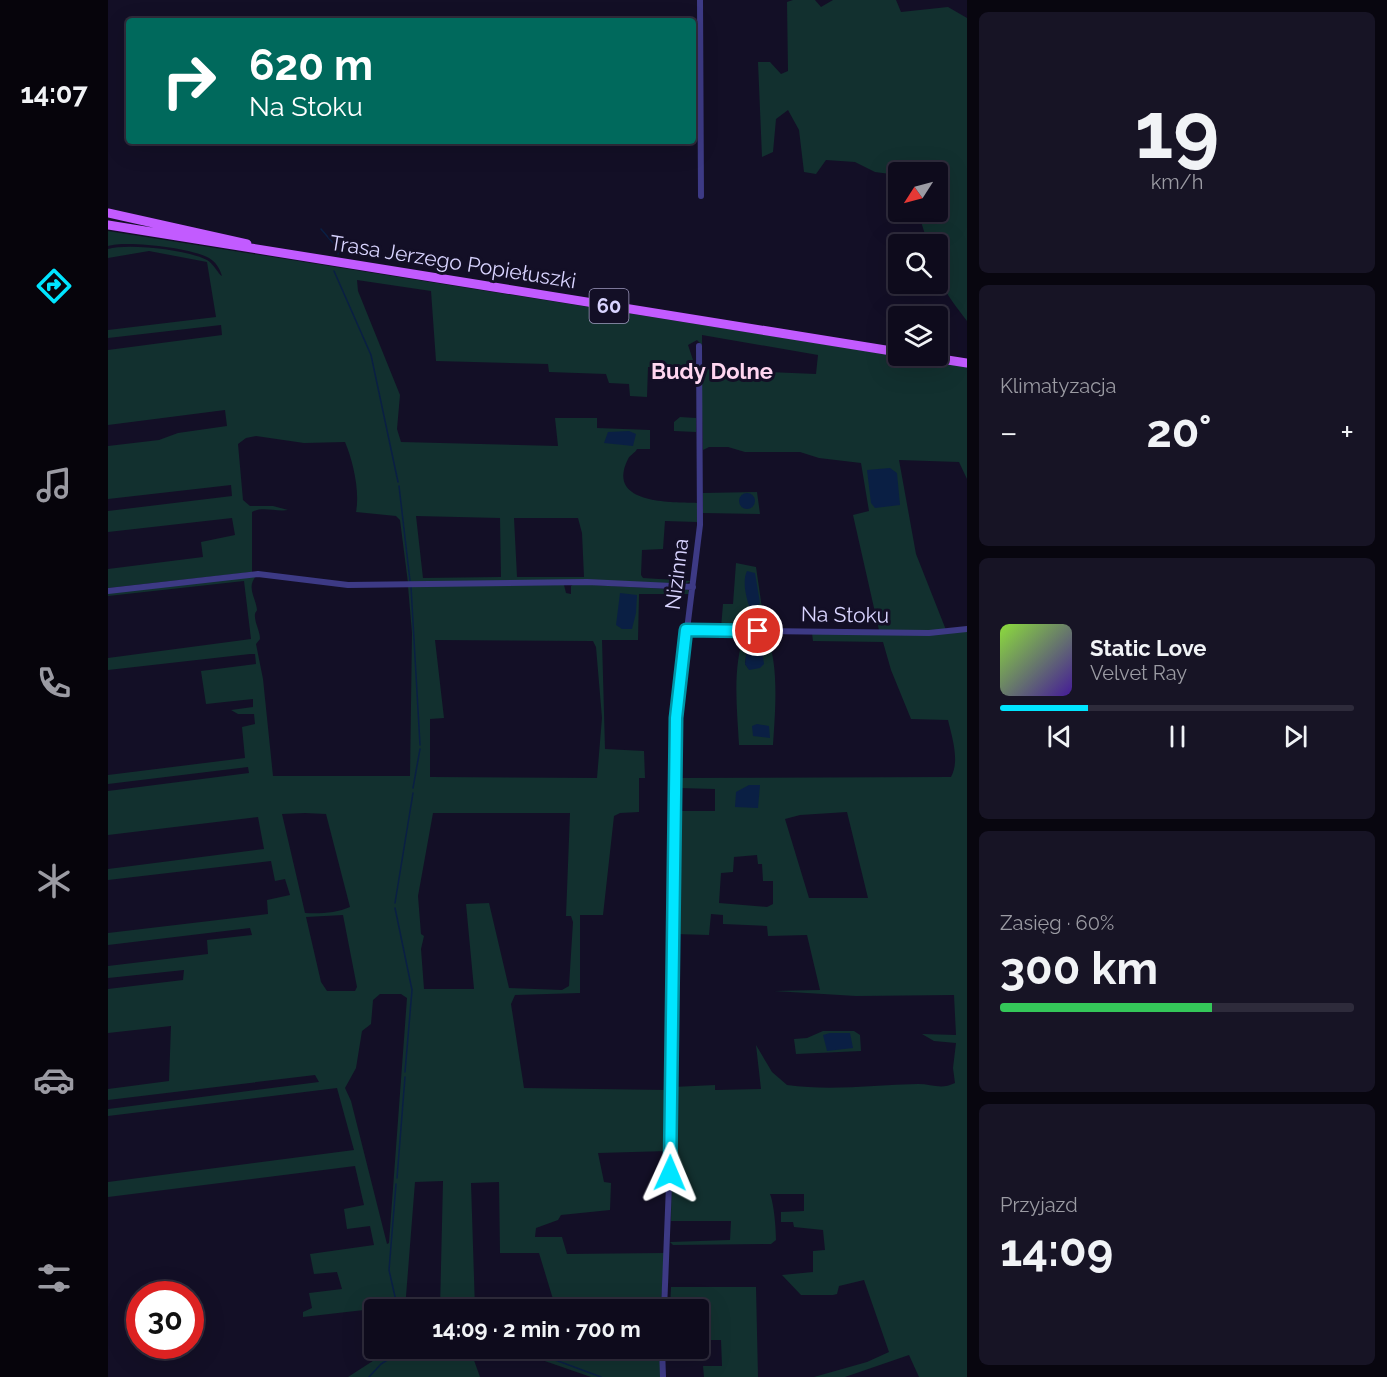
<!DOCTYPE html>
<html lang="pl">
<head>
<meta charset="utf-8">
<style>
  :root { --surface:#0e0b1c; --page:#171425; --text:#f1f3f6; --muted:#9b9ba3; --line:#2e2b3b; --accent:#00e5ff }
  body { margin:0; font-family:Raleway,sans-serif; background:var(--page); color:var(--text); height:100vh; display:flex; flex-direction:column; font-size:22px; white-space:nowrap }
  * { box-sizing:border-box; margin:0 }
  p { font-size:20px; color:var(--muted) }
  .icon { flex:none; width:33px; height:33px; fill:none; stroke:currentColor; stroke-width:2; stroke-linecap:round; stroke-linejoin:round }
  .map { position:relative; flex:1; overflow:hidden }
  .details { display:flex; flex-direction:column; gap:12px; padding:12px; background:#08060f; width:420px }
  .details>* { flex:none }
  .banner { position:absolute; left:18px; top:18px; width:570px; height:126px; border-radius:6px; box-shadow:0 6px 24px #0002,0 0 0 2px var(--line); background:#00695c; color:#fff; overflow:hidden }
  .needle { width:39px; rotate:234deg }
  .fabs { position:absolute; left:780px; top:162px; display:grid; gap:12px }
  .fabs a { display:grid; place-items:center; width:60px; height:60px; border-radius:6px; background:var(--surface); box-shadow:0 6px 24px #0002,0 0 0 2px var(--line); font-size:30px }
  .speed { position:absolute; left:18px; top:1281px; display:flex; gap:12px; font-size:30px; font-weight:700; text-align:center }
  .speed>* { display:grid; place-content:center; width:78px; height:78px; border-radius:50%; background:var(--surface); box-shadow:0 6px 24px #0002,0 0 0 2px var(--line); line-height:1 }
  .speed .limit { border:9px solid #d22; background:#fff; color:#111 }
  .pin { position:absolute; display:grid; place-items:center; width:51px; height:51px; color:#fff; margin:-26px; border:3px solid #fff; border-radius:50%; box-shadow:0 2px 6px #0007 }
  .me { position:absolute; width:66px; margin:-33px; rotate:1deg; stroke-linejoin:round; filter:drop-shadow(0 0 4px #0008) }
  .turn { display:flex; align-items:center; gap:21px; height:126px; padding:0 24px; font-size:27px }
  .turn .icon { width:78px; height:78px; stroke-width:2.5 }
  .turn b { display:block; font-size:42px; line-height:51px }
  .big { font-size:45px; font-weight:700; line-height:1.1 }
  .details .tile { flex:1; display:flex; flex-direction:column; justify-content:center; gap:9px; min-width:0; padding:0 21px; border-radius:9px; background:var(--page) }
  .details .dial { align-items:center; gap:0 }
  .dial b { font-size:78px; line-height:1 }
  .song { display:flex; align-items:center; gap:18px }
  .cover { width:72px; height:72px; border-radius:9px; background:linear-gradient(135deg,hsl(90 70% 55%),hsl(260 70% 35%)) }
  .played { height:6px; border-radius:3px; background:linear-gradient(90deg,var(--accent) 25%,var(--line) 25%) }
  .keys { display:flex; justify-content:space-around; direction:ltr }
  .heat { display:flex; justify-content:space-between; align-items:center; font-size:33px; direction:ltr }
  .charge { height:9px; border-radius:4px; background:linear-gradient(90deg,#34c759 60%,var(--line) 0) }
  .trip { position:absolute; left:256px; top:1299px; width:345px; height:60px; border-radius:6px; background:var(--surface); box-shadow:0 6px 24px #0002,0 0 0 2px var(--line); font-weight:700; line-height:60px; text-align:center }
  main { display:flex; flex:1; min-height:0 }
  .tab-bar { display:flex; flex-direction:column; width:108px; justify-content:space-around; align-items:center; background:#06040b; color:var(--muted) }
  .tab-bar .icon { width:42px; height:42px }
  .tab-bar .current { color:var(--accent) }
  .tab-bar b { font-size:27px; color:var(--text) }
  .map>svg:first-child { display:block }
  .green { fill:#12302f; fill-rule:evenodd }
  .water { fill:#0a1f44 }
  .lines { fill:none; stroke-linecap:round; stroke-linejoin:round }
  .stream { stroke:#0a1f44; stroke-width:1.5 }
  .minor { stroke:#3d3a85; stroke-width:6 }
  .primary { stroke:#c25bff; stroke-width:9 }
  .route-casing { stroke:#0095a6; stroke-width:15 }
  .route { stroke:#00e5ff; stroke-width:10 }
  .labels { text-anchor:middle; stroke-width:6; stroke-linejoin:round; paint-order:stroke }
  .shield { fill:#130f26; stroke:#9e99be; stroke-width:1.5 }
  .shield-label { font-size:20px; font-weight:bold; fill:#d9d4ff }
  .street-label { font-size:21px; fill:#d9d4ff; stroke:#130f26 }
  .neighbourhood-label { font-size:22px; font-weight:bold; fill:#ffd6f0; stroke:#130f26 }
</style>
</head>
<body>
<main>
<nav class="tab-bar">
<b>14:07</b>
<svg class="icon current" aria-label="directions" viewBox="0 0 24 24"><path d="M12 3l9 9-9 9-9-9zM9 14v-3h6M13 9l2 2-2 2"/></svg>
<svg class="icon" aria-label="music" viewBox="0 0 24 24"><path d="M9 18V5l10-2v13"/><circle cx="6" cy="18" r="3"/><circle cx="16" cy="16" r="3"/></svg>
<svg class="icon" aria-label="phone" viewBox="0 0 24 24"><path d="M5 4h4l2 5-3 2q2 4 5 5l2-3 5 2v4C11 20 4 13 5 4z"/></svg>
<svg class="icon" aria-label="climate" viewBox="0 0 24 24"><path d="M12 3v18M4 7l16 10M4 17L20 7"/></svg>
<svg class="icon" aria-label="car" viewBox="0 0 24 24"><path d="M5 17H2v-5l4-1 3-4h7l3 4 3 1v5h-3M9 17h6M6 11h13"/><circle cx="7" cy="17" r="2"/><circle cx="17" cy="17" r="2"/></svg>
<svg class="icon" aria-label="filters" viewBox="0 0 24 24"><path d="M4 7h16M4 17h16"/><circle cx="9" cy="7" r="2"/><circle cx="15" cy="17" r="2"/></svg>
</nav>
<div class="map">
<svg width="859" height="1377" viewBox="0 0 859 1377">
  <rect width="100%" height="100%" fill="#130f26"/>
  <path class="green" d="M685,0H707L713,7L725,0H788L793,12L840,7L859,18V321C835,289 830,285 830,244H820L810,212H830V172H790V175L767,172L747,162L718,160L708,174L696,172L691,130L680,110L668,119L665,152L654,157L650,62H662L673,74L680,71L679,2Z
    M0,231L859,367V479L851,462L791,460L808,554L838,630H771L745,515L761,511L753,463L711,458L692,452H637L620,447H601L595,450L593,369L708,374L710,355L594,335V345L589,340L580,345L588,369L540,367L539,397L522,396L521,384L501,383L498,374L441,372L440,364L328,361L323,291L249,280L250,291L292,395L289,429L293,442L450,446L447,418H489V428L542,430V449H529C527,453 522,455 520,459C497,505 564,502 589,503V522L557,521L555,549L534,550L533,575L535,578L583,581L577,584L300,583L292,520L288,516L248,512C252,491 245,461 237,442L196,443L148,436L138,438L130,444L135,500L142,506H165L180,510C168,512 154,506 144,512V572L0,588V569L95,557L93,542L127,535L124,518L0,532V511L124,496L123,485L0,499V446L51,440L70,433L119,426L117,410L0,425V350L114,335L113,325L0,338V330L108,317L99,262L41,251L0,258V249C21,243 80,250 99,260C106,264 110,274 114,276C112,269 108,262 101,258C84,248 18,240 0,246ZM308,516L392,518L393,577L315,578ZM406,518H470L474,533L476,577H409Z
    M572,417L588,418V432L566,431V422Z
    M649,492L652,514L595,513V493Z
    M628,563L648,567L657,629L613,628L615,604H625Z
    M148,576C138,588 148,598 149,610C149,611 147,612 147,614C146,622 152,631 152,639L148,644L155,679L165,776H302L304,633L300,586L456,585L458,593L463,594V586L466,584L580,590L581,594H531L530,640H494L497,749L536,751L537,778H531V812L512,813L506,816L495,915H472V993L407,995L403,1004L416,1088L560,1090V1151L490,1153L496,1182L503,1183L502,1210L453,1215L450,1220L428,1228L427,1237H454L459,1254L556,1253L553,1309H448L431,1253H392L391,1182L363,1183L367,1309H332L335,1181L307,1182L297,1309L282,1307L195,1317V1312L204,1308L201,1293L234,1289L229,1272L206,1274L202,1254L266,1245L262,1226L239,1229L236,1209L256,1205L247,1166L0,1197V1182L246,1150L229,1088L0,1116V1109L211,1082L207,1075L0,1100V1089L61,1081L63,1026L0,1033V989L75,980L76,970L0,978V966L100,954L99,940L144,935L142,928L0,945V933L160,914L159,900L182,895L177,879L167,881L163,861L0,880V869L156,849L150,817L0,835V791L141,773L140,767L0,784V775L137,758L134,727L147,724L146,714H130L123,710L145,707V699L98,704L93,671L148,664L147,654H142L0,670V658L143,639L136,581L0,596V593ZM327,640L485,641L488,647L494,718L489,778L322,777V719L336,718ZM197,813L218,814L242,907C229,913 211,914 197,913L174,814ZM325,813H462L458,916H463L465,922L461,986L454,990L401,988L381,903L358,904L366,989H316L313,949L316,936L313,934L310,896ZM235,915L249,987L247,991H219L213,982L198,917ZM272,994H293L299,998L281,1243L279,1244L243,1101L237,1088L248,1068L254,1031L263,1024L265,1000Z
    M859,631V1377H811L801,1355L737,1377H706L759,1362L781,1352L756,1280L731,1286L729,1294L725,1295H693L674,1275L705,1272V1251L717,1250L715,1230L686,1227L685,1222H673V1212L696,1211V1194H662C666,1204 668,1228 668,1240L663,1244L565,1245L562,1242L622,1240L623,1221H563L565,1087L607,1085V1090L653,1089L648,1045L664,1072L679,1085C722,1091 767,1085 810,1084C824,1084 833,1090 847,1083L845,1068L848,1043L826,1041L814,1034L848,1035L846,995L748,996L666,991L712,990L699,935L660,936L659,926L615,924V915L603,914L601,935L567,934L571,811H607V789L571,788V778L843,777C852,761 844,737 840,720L803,719L783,670L775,642L705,641L704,633ZM739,812L760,898H701L677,819L692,815ZM649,855L650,864H654L655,881H665V904L659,907L611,903L613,873L625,872L626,857Z
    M637,632L657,633C672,660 667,714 665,745H631C629,707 624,668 637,632ZM639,649L652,668H640L637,664Z
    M715,1031H746L752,1035L753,1051L688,1054L686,1039L699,1038Z
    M563,1287H648L650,1377H596L595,1366H614L613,1340H591V1310L562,1309Z
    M285,1348L362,1349L372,1377H240Z
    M500,1348L551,1350L553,1377H483L402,1349H434L435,1353L462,1361L460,1349Z"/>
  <path class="water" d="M521,431L528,434L525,446L496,443L500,432Z
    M782,468L789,473L792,505L767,508L763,503L759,470Z
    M631 501a8 8 0 1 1 16 0a8 8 0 1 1-16 0Z
    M639,571L647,573L652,603L646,610L642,608C638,598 634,581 639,571Z
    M512,593L529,595L528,613L524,629H514L508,625Z
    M648,642L654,649L656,664L652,668L641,670L637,664L639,649Z
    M649,724L661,726L662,738L645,736L644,726Z
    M641,785H652L650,808L627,807L628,792Z
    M722,1033H742L745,1048L719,1051L715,1035Z"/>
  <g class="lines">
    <path class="stream" d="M213,229L231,250L230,254
      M226,271L263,355L290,482
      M291,486L302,581
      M303,587L312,745
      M305,788L312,749
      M287,903L305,793
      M287,908L304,990L297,1072
      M289,1178L297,1077
      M288,1184L281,1270L290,1310
      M304,1348H325
      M415,1348L493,1377
      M261,1377L273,1364L298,1348"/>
    <path class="minor" d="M592,0L593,196
      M0,591L150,574L240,585L479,582L585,587
      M578,630L821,633L859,629
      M556,1310L562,1160L568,718L592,525L591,346
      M554,1348L555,1377"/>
    <path class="primary" d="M0,213L139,244
      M0,225L790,352
      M814,356L859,363"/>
  </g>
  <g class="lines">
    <defs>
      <path id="route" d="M562,1173L568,718L578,630L650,631"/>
    </defs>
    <use href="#route" class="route-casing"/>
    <use href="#route" class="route"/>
  </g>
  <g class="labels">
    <rect class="shield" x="481.5" y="289" width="39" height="34" rx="4.5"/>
    <g class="shield-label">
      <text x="501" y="313">60</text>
    </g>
    <g class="street-label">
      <text transform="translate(345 262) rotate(9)" y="7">Trasa Jerzego Popiełuszki</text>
      <text transform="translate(569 574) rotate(-83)" y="7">Nizinna</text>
      <text transform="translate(737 615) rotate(1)" y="7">Na Stoku</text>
    </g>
    <g class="neighbourhood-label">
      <text x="604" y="379">Budy Dolne</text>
    </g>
  </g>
</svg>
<div class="fabs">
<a><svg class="needle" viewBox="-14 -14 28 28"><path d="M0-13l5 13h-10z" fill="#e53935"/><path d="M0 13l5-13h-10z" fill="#9b9ba3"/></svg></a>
<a><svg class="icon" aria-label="search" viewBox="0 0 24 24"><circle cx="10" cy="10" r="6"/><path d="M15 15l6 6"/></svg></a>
<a><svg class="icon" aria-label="layers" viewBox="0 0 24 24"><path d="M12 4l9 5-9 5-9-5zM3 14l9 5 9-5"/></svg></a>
</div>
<div class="speed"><div class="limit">30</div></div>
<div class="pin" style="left:650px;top:631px;background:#d93025"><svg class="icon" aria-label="arrive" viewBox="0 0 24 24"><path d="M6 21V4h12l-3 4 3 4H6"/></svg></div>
<svg class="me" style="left:562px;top:1173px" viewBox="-20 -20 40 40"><path d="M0-17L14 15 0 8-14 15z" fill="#00e5ff" stroke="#fff" stroke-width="4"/></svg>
<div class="trip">14:09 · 2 min · 700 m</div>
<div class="banner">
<div class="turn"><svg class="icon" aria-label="right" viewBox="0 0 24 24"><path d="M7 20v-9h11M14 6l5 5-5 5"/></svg><div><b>620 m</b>Na Stoku</div></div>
</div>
</div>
<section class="details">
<div class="tile dial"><b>19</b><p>km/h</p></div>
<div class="tile"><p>Klimatyzacja</p>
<div class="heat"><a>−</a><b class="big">20°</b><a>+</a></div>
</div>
<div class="tile">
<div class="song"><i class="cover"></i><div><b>Static Love</b><p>Velvet Ray</p></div></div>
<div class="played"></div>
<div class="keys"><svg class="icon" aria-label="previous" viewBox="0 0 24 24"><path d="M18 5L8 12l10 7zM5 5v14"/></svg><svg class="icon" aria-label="pause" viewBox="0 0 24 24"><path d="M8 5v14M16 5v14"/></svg><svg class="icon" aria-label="next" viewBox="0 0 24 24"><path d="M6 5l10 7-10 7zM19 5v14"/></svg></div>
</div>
<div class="tile"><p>Zasięg · 60%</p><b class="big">300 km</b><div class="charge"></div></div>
<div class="tile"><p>Przyjazd</p><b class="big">14:09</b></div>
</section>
</main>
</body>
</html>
